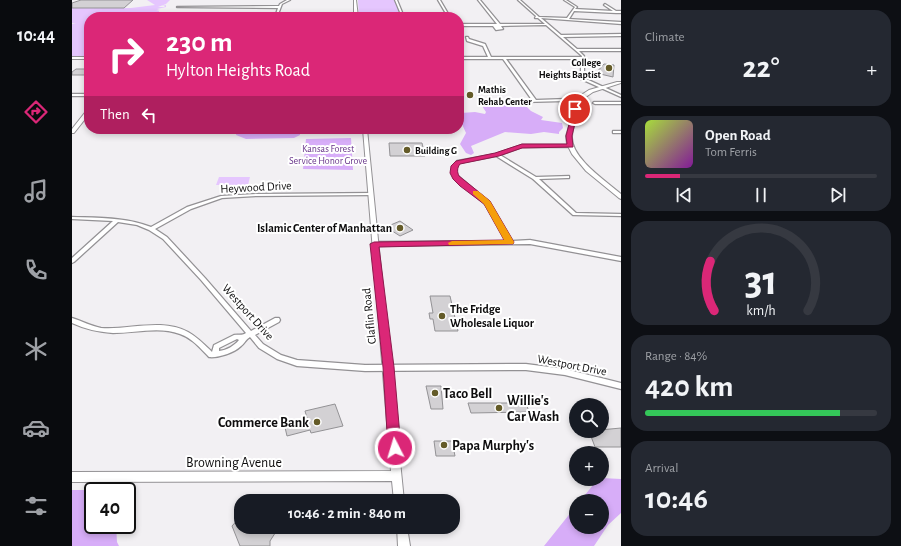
<!DOCTYPE html>
<html lang="en">
<head>
<meta charset="utf-8">
<style>
  :root { --surface:#171b24; --page:#242831; --text:#f1f3f6; --muted:#9ea1a6; --line:#363941; --accent:#db2777 }
  body { margin:0; font-family:"Alegreya Sans",sans-serif; background:var(--page); color:var(--text); height:100vh; display:flex; flex-direction:column; font-size:15px; white-space:nowrap }
  * { box-sizing:border-box; margin:0 }
  p { font-size:13px; color:var(--muted) }
  .icon { flex:none; width:22px; height:22px; fill:none; stroke:currentColor; stroke-width:2; stroke-linecap:round; stroke-linejoin:round }
  .map { position:relative; flex:1; overflow:hidden }
  .details { display:flex; flex-direction:column; gap:10px; padding:10px; background:#0d0f14; width:280px }
  .details>* { flex:none }
  .hud { position:absolute; left:12px; top:12px; width:380px; height:122px; border-radius:16px; box-shadow:0 2px 6px #0003; background:#db2777; color:#fff; overflow:hidden }
  .buttons { position:absolute; left:497px; top:398px; display:grid; gap:8px }
  .buttons a { display:grid; place-items:center; width:40px; height:40px; border-radius:50%; background:var(--surface); box-shadow:0 2px 6px #0003; font-size:20px }
  .speed { position:absolute; left:12px; top:482px; display:flex; gap:8px; font-size:20px; font-weight:700; text-align:center }
  .speed>* { display:grid; place-content:center; width:52px; height:52px; border-radius:50%; background:var(--surface); box-shadow:0 2px 6px #0003; line-height:1 }
  .speed .limit { border:2px solid #111; border-radius:6px; background:#fff; color:#111 }
  .pin { position:absolute; display:grid; place-items:center; width:34px; height:34px; color:#fff; margin:-17px; border:2px solid #fff; border-radius:50%; box-shadow:0 1px 4px #0007 }
  .me { position:absolute; width:44px; margin:-22px; rotate:355deg; stroke-linejoin:round; filter:drop-shadow(0 0 3px #0008) }
  .turn { display:flex; align-items:center; gap:14px; height:84px; padding:0 16px; font-size:18px }
  .turn .icon { width:52px; height:52px; stroke-width:2.5 }
  .turn b { display:block; font-size:28px; line-height:34px }
  .then { display:flex; align-items:center; height:38px; padding:0 16px; background:#0003; gap:8px; font-size:15px }
  .big { font-size:30px; font-weight:600; line-height:1.1 }
  .details .card { flex:1; display:flex; flex-direction:column; justify-content:center; gap:6px; min-width:0; padding:0 14px; border-radius:16px; background:var(--page) }
  .details .dial { align-items:center; gap:0 }
  .dial svg { height:104px; overflow:visible; fill:none; stroke:var(--line); stroke-width:7; stroke-linecap:round; text-anchor:middle }
  .dial text { fill:var(--text); stroke:none }
  .song { display:flex; align-items:center; gap:12px }
  .cover { width:48px; height:48px; border-radius:6px; background:linear-gradient(135deg,hsl(80 70% 55%),hsl(290 70% 35%)) }
  .played { height:4px; border-radius:2px; background:linear-gradient(90deg,var(--accent) 15%,var(--line) 15%) }
  .keys { display:flex; justify-content:space-around; direction:ltr }
  .heat { display:flex; justify-content:space-between; align-items:center; font-size:22px; direction:ltr }
  .charge { height:6px; border-radius:3px; background:linear-gradient(90deg,#34c759 84%,var(--line) 0) }
  .trip { position:absolute; left:162px; top:494px; width:226px; height:40px; border-radius:16px; background:var(--surface); box-shadow:0 2px 6px #0003; font-weight:600; line-height:40px; text-align:center }
  main { display:flex; flex:1; min-height:0 }
  .menu { display:flex; flex-direction:column; width:72px; justify-content:space-around; align-items:center; background:#090b0e; color:var(--muted) }
  .menu .icon { width:28px; height:28px }
  .menu .active { color:var(--accent) }
  .menu b { font-size:18px; color:var(--text) }
  .map>svg:first-child { display:block }
  .green { fill:#e5c6fe }
  .forest { fill:#d7adf8 }
  .building { fill:#d3d1d4; stroke:#939295 }
  .lines { fill:none; stroke-linecap:round; stroke-linejoin:round }
  .minor-casing { stroke:#939194; stroke-width:2.5 }
  .tertiary-casing { stroke:#939194; stroke-width:2 }
  .secondary-casing { stroke:#939194; stroke-width:2 }
  .minor { fill:#fff; fill-rule:evenodd }
  .tertiary { fill:#fff; fill-rule:evenodd }
  .secondary { fill:#fff; fill-rule:evenodd }
  .route { fill:#db2777; stroke:#8e194d }
  .slow { fill:#f59e0b }
  .poi-dot { fill:#645b28; stroke:#fff; stroke-width:1.5 }
  .labels { text-anchor:middle; stroke-width:4; stroke-linejoin:round; paint-order:stroke }
  .far-poi-label { font-size:10px; font-weight:bold; fill:#0e0d0e; stroke:#fff; text-anchor:start }
  .far-park-label { font-size:10px; fill:#663288; stroke:#fff }
  .street-label { font-size:12px; fill:#0e0d0e; stroke:#fff }
  .poi-label { font-size:12px; font-weight:bold; fill:#0e0d0e; stroke:#fff; text-anchor:end }
  .near-poi-label { font-size:14px; font-weight:bold; fill:#0e0d0e; stroke:#fff; text-anchor:start }
  .near-street-label { font-size:14px; fill:#0e0d0e; stroke:#fff }
</style>
</head>
<body>
<main>
<nav class="menu">
<b>10:44</b>
<svg class="icon active" aria-label="directions" viewBox="0 0 24 24"><path d="M12 3l9 9-9 9-9-9zM9 14v-3h6M13 9l2 2-2 2"/></svg>
<svg class="icon" aria-label="music" viewBox="0 0 24 24"><path d="M9 18V5l10-2v13"/><circle cx="6" cy="18" r="3"/><circle cx="16" cy="16" r="3"/></svg>
<svg class="icon" aria-label="phone" viewBox="0 0 24 24"><path d="M5 4h4l2 5-3 2q2 4 5 5l2-3 5 2v4C11 20 4 13 5 4z"/></svg>
<svg class="icon" aria-label="climate" viewBox="0 0 24 24"><path d="M12 3v18M4 7l16 10M4 17L20 7"/></svg>
<svg class="icon" aria-label="car" viewBox="0 0 24 24"><path d="M5 17H2v-5l4-1 3-4h7l3 4 3 1v5h-3M9 17h6M6 11h13"/><circle cx="7" cy="17" r="2"/><circle cx="17" cy="17" r="2"/></svg>
<svg class="icon" aria-label="filters" viewBox="0 0 24 24"><path d="M4 7h16M4 17h16"/><circle cx="9" cy="7" r="2"/><circle cx="15" cy="17" r="2"/></svg>
</nav>
<div class="map">
<svg width="549" height="546" viewBox="0 0 549 546">
  <rect width="100%" height="100%" fill="#f2f0f3"/>
  <path class="green" d="M75,0H98L94,4L86,7H92L93,6H90L94,5V7L85,9L88,10L84,11H87V12H81L77,17H17V57H0V24L4,23H0V8H59L83,5Z
    M286,0H323L328,17H287Z
    M147,177H178L176,185H144Z"/>
  <path class="forest" d="M419,103L453,105L459,111L471,117L469,120L490,123L491,128L487,132V134L472,132L459,134L433,132L399,146L402,153L399,155L394,153L388,144L394,133L389,122V113L403,112L413,114L414,112L410,106Z
    M165,129H228V135L222,138L174,139L164,135Z
    M279,138L281,170L231,169L234,139Z
    M530,478L549,479V513L536,525L522,546H472L504,506V527H530V501H508L526,479Z
    M0,490H48L21,491V525H44L45,542L47,546H0Z"/>
  <path class="building" d="M9,0H61L52,8H0V3Z
    M532,64L542,65L541,77L524,73Z
    M4,69H17V71L14,75H0V72Z
    M317,143H350L353,156H318Z
    M328,221L341,230L328,236L314,227Z
    M358,296H378L386,331H363L361,319H358L357,313H361Z
    M354,386H369L371,409H359Z
    M396,403H454L457,412L399,413Z
    M263,404L271,426L239,433L238,430L215,436L212,423L235,418L233,411Z
    M549,428V447H523L517,431Z
    M362,441H380L383,456H364Z
    M169,516V527H207L198,541V546H168L160,526Z"/>
  <g class="lines">
    <defs>
      <path id="minor" d="M215,0H218L210,4L205,17H203L206,8L105,7L207,6L208,4Z
        M323,0H325L332,17H330Z
        M366,0H368L378,17H376Z
        M406,0H408L428,24H473L466,18H463L464,16L446,0H448L467,17L495,18L503,7L492,0H494L505,7L503,9L541,11L532,5L533,4L544,11H549V13H544L502,11L497,19L549,22V24L469,18L489,35L549,34V36L491,37L505,49H549V51H507L512,56V78L549,95V97L509,79V59H434L464,100L493,99L507,103L505,104L493,101L414,103V101H415L460,100L431,59H387V57H416L411,46L395,41L394,37H396L397,39L413,44L419,57H510V56L474,25L429,26L431,29L424,30L421,26H387V24H425Z
        M0,94H17V96H0Z
        M522,102H549V104H523L521,103Z
        M541,131H549V133H541Z
        M450,145H500V147H450L428,155L464,177L497,176V178H495L467,179L504,213L549,214V216L501,215L461,179L424,156L387,163C384,167 383,172 386,176L417,202L440,241L458,240L549,257V261L458,244L302,246L299,244L302,242L435,241L413,204L382,178C379,171 380,167 385,161L424,154Z
        M298,193H300V195L184,196L150,198L119,209L83,229L95,237L133,278L179,331L203,318H207L208,320L207,322L183,335L191,344L209,355L225,360L293,365L454,364L493,369L549,383V389L493,375L454,370L293,371L225,366L205,359L187,348L178,337C173,340 173,343 169,346C162,353 146,358 137,357C128,348 120,338 108,334C87,326 63,333 41,333C26,332 13,329 0,323V318C10,321 19,326 29,328C58,330 89,318 116,332C125,337 133,345 140,352L142,345L162,335C167,334 169,336 174,333L129,280L91,239L77,230L65,225L46,222L2,262L0,263V258L41,221L0,219V217C27,218 53,217 79,227L115,207L149,196L184,194ZM165,339L167,340C162,346 155,350 147,351V348Z"/>
      <path id="tertiary" d="M282,0H284L286,17H282Z
        M0,57H17V59H0Z
        M15,110H17V114L2,133H0V129Z
        M291,129H295L332,501H322L320,481L0,482V472L319,471Z
        M325,527H335L338,546H326Z"/>
      <path id="secondary" d="M545,82H549V83L521,92L508,101C509,114 500,124 500,137C499,158 534,181 549,194V199L547,198L514,171L500,154L495,144L494,136L501,113L503,99L517,90Z"/>
    </defs>
    <use href="#minor" class="minor-casing"/>
    <use href="#tertiary" class="tertiary-casing"/>
    <use href="#secondary" class="secondary-casing"/>
    <use href="#minor" class="minor"/>
    <use href="#tertiary" class="tertiary"/>
    <use href="#secondary" class="secondary"/>
  </g>
  <path class="route" d="M503,107L506,109L500,136L501,147L450,148L427,156L388,164C385,168 385,172 387,176L418,201L442,242L441,244L307,247L322,367L329,448L327,452L323,453L318,452L316,448L311,367L298,244L302,242L432,240L412,204L388,186L381,179L378,173L379,166L384,161L423,153L450,144H495L494,136L501,109Z"/>
  <path class="slow" d="M401,191H406L418,201L442,242L441,244L377,245L376,243L380,241L432,240L412,204L401,194Z"/>
  <g class="poi-dot">
    <circle cx="537" cy="68" r="4"/>
    <circle cx="398" cy="95" r="4"/>
    <circle cx="335" cy="150" r="4"/>
    <circle cx="328" cy="228" r="4"/>
    <circle cx="370" cy="316" r="4"/>
    <circle cx="363" cy="393" r="4"/>
    <circle cx="427" cy="408" r="4"/>
    <circle cx="245" cy="422" r="4"/>
    <circle cx="372" cy="445" r="4"/>
  </g>
  <g class="labels">
    <g class="far-poi-label">
      <text x="529" y="66" text-anchor="end">College<tspan x="529" dy="12">Heights Baptist</tspan></text>
      <text x="406" y="93">Mathis<tspan x="406" dy="12">Rehab Center</tspan></text>
      <text x="343" y="154">Building G</text>
    </g>
    <g class="far-park-label">
      <text x="256" y="152">Kansas Forest<tspan x="256" dy="12">Service Honor Grove</tspan></text>
    </g>
    <g class="street-label">
      <text transform="translate(184 187) rotate(-3)" y="4">Heywood Drive</text>
      <text transform="translate(176 312) rotate(48)" y="4">Westport Drive</text>
      <text transform="translate(297 316) rotate(-96)" y="4">Claflin Road</text>
      <text transform="translate(500 365) rotate(11)" y="4">Westport Drive</text>
    </g>
    <g class="poi-label">
      <text x="320" y="232">Islamic Center of Manhattan</text>
      <text x="378" y="313" text-anchor="start">The Fridge<tspan x="378" dy="14">Wholesale Liquor</tspan></text>
    </g>
    <g class="near-poi-label">
      <text x="371" y="398">Taco Bell</text>
      <text x="435" y="405">Willie's<tspan x="435" dy="16">Car Wash</tspan></text>
      <text x="237" y="427" text-anchor="end">Commerce Bank</text>
      <text x="380" y="450">Papa Murphy's</text>
    </g>
    <g class="near-street-label">
      <text x="162" y="467">Browning Avenue</text>
    </g>
  </g>
</svg>
<div class="buttons">
<a><svg class="icon" aria-label="search" viewBox="0 0 24 24"><circle cx="10" cy="10" r="6"/><path d="M15 15l6 6"/></svg></a>
<a>+</a>
<a>−</a>
</div>
<div class="speed"><div class="limit">40</div></div>
<div class="pin" style="left:503px;top:109px;background:#d93025"><svg class="icon" aria-label="arrive" viewBox="0 0 24 24"><path d="M6 21V4h12l-3 4 3 4H6"/></svg></div>
<svg class="me" style="left:323px;top:448px" viewBox="-20 -20 40 40"><circle r="17" fill="#db2777" stroke="#fff" stroke-width="3"/><path d="M0-11L8 9 0 5-8 9z" fill="#fff"/></svg>
<div class="trip">10:46 · 2 min · 840 m</div>
<div class="hud">
<div class="turn"><svg class="icon" aria-label="right" viewBox="0 0 24 24"><path d="M7 20v-9h11M14 6l5 5-5 5"/></svg><div><b>230 m</b>Hylton Heights Road</div></div>
<div class="then">Then<svg class="icon" aria-label="left" viewBox="0 0 24 24"><path d="M17 20v-9H6M10 6l-5 5 5 5"/></svg></div>
</div>
</div>
<section class="details">
<div class="card"><p>Climate</p>
<div class="heat"><a>−</a><b class="big">22°</b><a>+</a></div>
</div>
<div class="card">
<div class="song"><i class="cover"></i><div><b>Open Road</b><p>Tom Ferris</p></div></div>
<div class="played"></div>
<div class="keys"><svg class="icon" aria-label="previous" viewBox="0 0 24 24"><path d="M18 5L8 12l10 7zM5 5v14"/></svg><svg class="icon" aria-label="pause" viewBox="0 0 24 24"><path d="M8 5v14M16 5v14"/></svg><svg class="icon" aria-label="next" viewBox="0 0 24 24"><path d="M6 5l10 7-10 7zM19 5v14"/></svg></div>
</div>
<div class="card dial"><svg viewBox="0 0 100 80">
<path d="M14 69A42 42 0 1 1 86 69"/>
<path d="M14 69A42 42 0 0 1 11 31" stroke="#db2777"/>
<text x="50" y="56" font-size="32" font-weight="700">31</text>
<text x="50" y="72" font-size="11">km/h</text>
</svg></div>
<div class="card"><p>Range · 84%</p><b class="big">420 km</b><div class="charge"></div></div>
<div class="card"><p>Arrival</p><b class="big">10:46</b></div>
</section>
</main>
</body>
</html>
